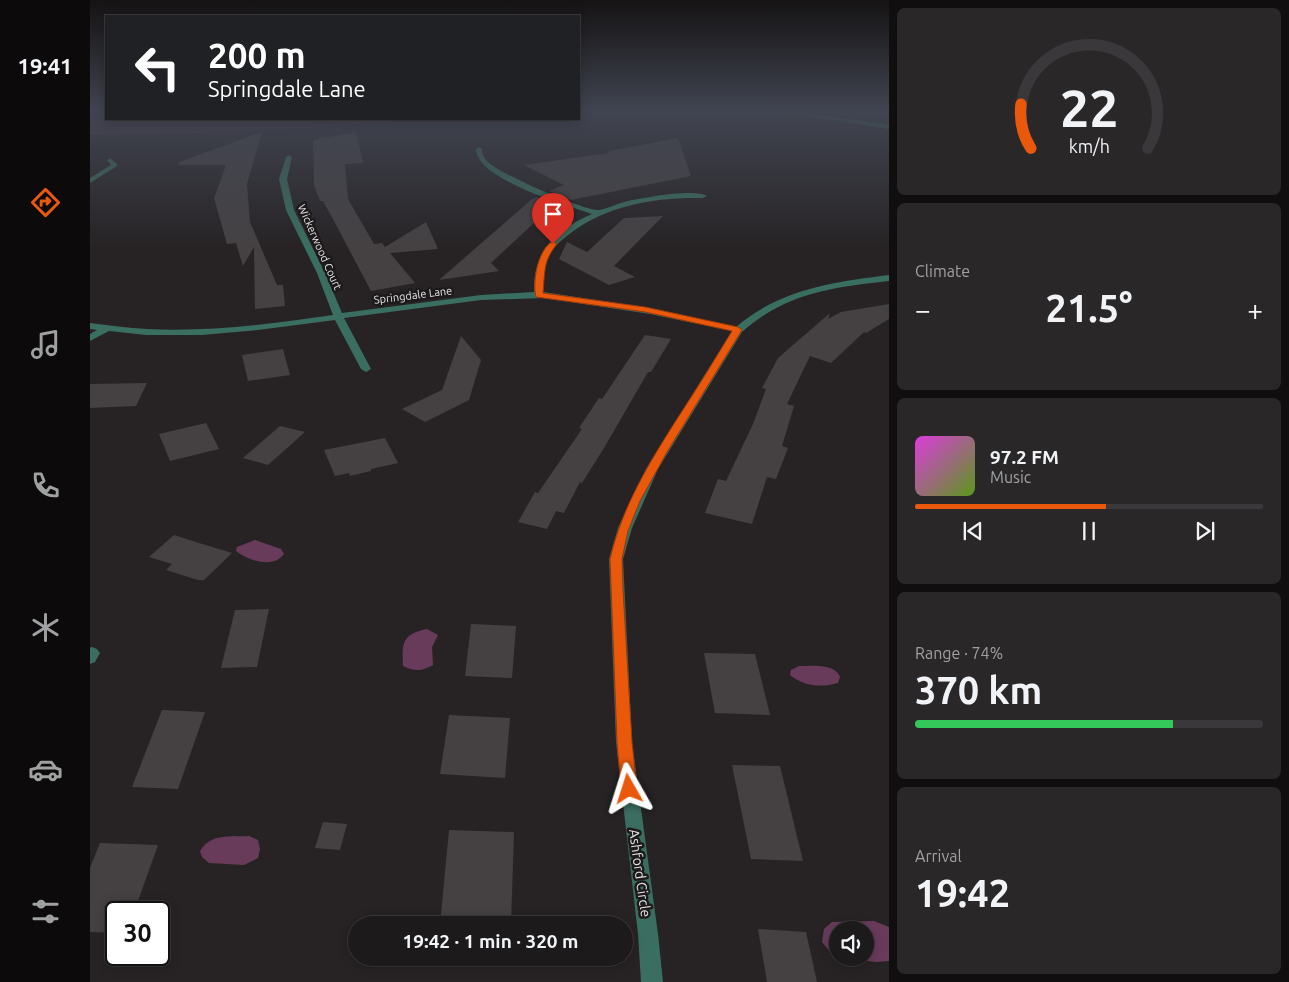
<!DOCTYPE html>
<html lang="en">
<head>
<meta charset="utf-8">
<style>
  :root { --surface:#1d1a1c; --page:#2a2729; --text:#f1f3f6; --muted:#a0a1a3; --line:#3b383b; --accent:#ea580c }
  body { margin:0; font-family:Ubuntu,sans-serif; background:var(--page); color:var(--text); height:100vh; display:flex; flex-direction:column; font-size:19px; white-space:nowrap }
  * { box-sizing:border-box; margin:0 }
  p { font-size:16px; color:var(--muted) }
  .icon { flex:none; width:28px; height:28px; fill:none; stroke:currentColor; stroke-width:2; stroke-linecap:round; stroke-linejoin:round }
  .map { position:relative; flex:1; overflow:hidden }
  .details { display:flex; flex-direction:column; gap:8px; padding:8px; background:#100e0f; width:400px }
  .details>* { flex:none }
  .top-card { position:absolute; left:15px; top:15px; width:475px; height:105px; border-radius:0px; box-shadow:0 2px 12px #0003,0 0 0 1px var(--line); background:#202124; color:#fff; overflow:hidden }
  .controls { position:absolute; left:739px; top:921px; display:grid; gap:10px }
  .controls a { display:grid; place-items:center; width:45px; height:45px; border-radius:50%; background:var(--surface); box-shadow:0 2px 12px #0003,0 0 0 1px var(--line); font-size:25px }
  .speed { position:absolute; left:15px; top:901px; display:flex; gap:10px; font-size:25px; font-weight:700; text-align:center }
  .speed>* { display:grid; place-content:center; width:65px; height:65px; border-radius:50%; background:var(--surface); box-shadow:0 2px 12px #0003,0 0 0 1px var(--line); line-height:1 }
  .speed .limit { border:2px solid #111; border-radius:8px; background:#fff; color:#111 }
  .pin { position:absolute; display:grid; place-items:center; width:42px; height:42px; color:#fff; margin:-51px -21px; border-radius:50% 50% 50% 0; rotate:-45deg; box-shadow:0 0 5px #0007 }
  .pin .icon { rotate:45deg }
  .me { position:absolute; width:55px; margin:-28px; rotate:354deg; stroke-linejoin:round; filter:drop-shadow(0 0 4px #0008) }
  .turn { display:flex; align-items:center; gap:18px; height:105px; padding:0 20px; font-size:22px }
  .turn .icon { width:65px; height:65px; stroke-width:2.5 }
  .turn b { display:block; font-size:35px; line-height:42px }
  .big { font-size:38px; font-weight:700; line-height:1.1 }
  .details .widget { flex:1; display:flex; flex-direction:column; justify-content:center; gap:8px; min-width:0; padding:0 18px; border-radius:8px; background:var(--page) }
  .details .dial { align-items:center; gap:0 }
  .dial svg { height:130px; overflow:visible; fill:none; stroke:var(--line); stroke-width:7; stroke-linecap:round; text-anchor:middle }
  .dial text { fill:var(--text); stroke:none }
  .song { display:flex; align-items:center; gap:15px }
  .cover { width:60px; height:60px; border-radius:8px; background:linear-gradient(135deg,hsl(300 70% 55%),hsl(90 70% 35%)) }
  .played { height:5px; border-radius:2px; background:linear-gradient(90deg,var(--accent) 55%,var(--line) 55%) }
  .keys { display:flex; justify-content:space-around; direction:ltr }
  .heat { display:flex; justify-content:space-between; align-items:center; font-size:28px; direction:ltr }
  .charge { height:8px; border-radius:4px; background:linear-gradient(90deg,#34c759 74%,var(--line) 0) }
  .trip { position:absolute; left:258px; top:916px; width:285px; height:50px; border-radius:25px; background:var(--surface); box-shadow:0 2px 12px #0003,0 0 0 1px var(--line); font-weight:700; line-height:50px; text-align:center }
  main { display:flex; flex:1; min-height:0 }
  .tab-bar { display:flex; flex-direction:column; width:90px; justify-content:space-around; align-items:center; background:#0c0a0b; color:var(--muted) }
  .tab-bar .icon { width:35px; height:35px }
  .tab-bar .active { color:var(--accent) }
  .tab-bar b { font-size:22px; color:var(--text) }
  .map>svg:first-child { display:block }
  .green { fill:#472c3e }
  .water { fill:#683b5a }
  .building { fill:#454143 }
  .lines { fill:none; stroke-linecap:round; stroke-linejoin:round }
  .minor { fill:#3a6e60; fill-rule:evenodd }
  .route { fill:#ea580c; stroke:#983908 }
  .labels { text-anchor:middle; stroke-width:5; stroke-linejoin:round; paint-order:stroke }
  .far-street-label { font-size:11px; fill:#e7e4e6; stroke:#1d1a1c }
  .street-label { font-size:14px; fill:#e7e4e6; stroke:#1d1a1c }
</style>
</head>
<body>
<main>
<nav class="tab-bar">
<b>19:41</b>
<svg class="icon active" aria-label="directions" viewBox="0 0 24 24"><path d="M12 3l9 9-9 9-9-9zM9 14v-3h6M13 9l2 2-2 2"/></svg>
<svg class="icon" aria-label="music" viewBox="0 0 24 24"><path d="M9 18V5l10-2v13"/><circle cx="6" cy="18" r="3"/><circle cx="16" cy="16" r="3"/></svg>
<svg class="icon" aria-label="phone" viewBox="0 0 24 24"><path d="M5 4h4l2 5-3 2q2 4 5 5l2-3 5 2v4C11 20 4 13 5 4z"/></svg>
<svg class="icon" aria-label="climate" viewBox="0 0 24 24"><path d="M12 3v18M4 7l16 10M4 17L20 7"/></svg>
<svg class="icon" aria-label="car" viewBox="0 0 24 24"><path d="M5 17H2v-5l4-1 3-4h7l3 4 3 1v5h-3M9 17h6M6 11h13"/><circle cx="7" cy="17" r="2"/><circle cx="17" cy="17" r="2"/></svg>
<svg class="icon" aria-label="filters" viewBox="0 0 24 24"><path d="M4 7h16M4 17h16"/><circle cx="9" cy="7" r="2"/><circle cx="15" cy="17" r="2"/></svg>
</nav>
<div class="map">
<svg width="799" height="982" viewBox="0 0 799 982">
  <rect width="100%" height="100%" fill="#272325"/>
  <path class="green" d="M106,119H319L320,120L157,132L0,135V120L53,121Z"/>
  <path class="water" d="M165,540L191,549L194,554C183,569 159,561 146,551L147,547Z
    M337,629L348,635L342,647L343,665C332,671 325,672 313,666C312,643 312,634 337,629Z
    M709,666C721,666 745,663 750,677L748,683C731,688 713,686 700,675L701,670Z
    M159,836L168,840L170,849L168,858L154,865L119,863L112,857L110,851C121,833 140,837 159,836Z
    M784,921L799,927V961L787,962L749,958H775V930H748L747,957L742,954L732,942L734,929L742,922Z"/>
  <path class="building" d="M172,132L157,184L160,222L187,285H193L195,306L165,309L164,247L153,266L146,243L137,244L124,198L136,165H89V162Z
    M266,132L273,163L255,164L258,199L284,244L292,243L295,247L336,222L348,249L300,253L325,283L281,291L244,221L233,201H230L224,185L223,140Z
    M588,138L601,176L481,200L459,191L474,185L434,165L519,153V151Z
    M447,197L476,207L446,221L401,263L409,271L349,280L442,199Z
    M573,216L524,266L545,277L519,285L469,259L477,242L497,252L534,218Z
    M799,304V319L776,333L774,332L741,363L720,356L697,404L704,406L692,446L698,448L686,479L677,477L662,524L615,513L628,479L636,481L663,424L676,389L672,388L688,358L740,313L738,319L751,312Z
    M555,335L581,339L561,372H558L514,448L492,483L490,482L474,513L466,511L457,529L428,522L445,492L448,493L492,429L489,428L509,398L512,399Z
    M371,336L391,360L379,400L335,422L312,409L352,390Z
    M193,349L200,375L158,381L152,355Z
    M57,383L46,406L0,408V384Z
    M116,423L129,449L80,461L69,434Z
    M190,426L215,432L178,465L153,458Z
    M295,438L308,463L281,469V471L260,476L259,473L245,476L234,450Z
    M84,535L109,543L142,553L114,580H108L76,570L82,564L59,557Z
    M179,609L167,667L131,668L145,610Z
    M381,624L426,626L422,678L375,676Z
    M614,653L665,654L680,715L625,713Z
    M72,710L115,712L88,789L42,787Z
    M359,715L420,718L415,778L350,774Z
    M642,765L690,766L713,861L661,859Z
    M233,822L257,824L250,850L225,848Z
    M359,830L424,832L421,925H350Z
    M10,843L68,845L44,912H26V933L0,932V868Z
    M668,929L716,932L727,982H677Z"/>
  <g class="lines">
    <path class="minor" d="M679,110H694L799,125V129Z
      M389,147L392,149C392,155 394,158 398,162C408,173 497,212 509,210C517,209 526,204 534,202C550,198 605,188 617,196L613,198C565,197 516,205 478,235C471,241 463,247 459,254C453,266 453,280 453,292L560,308L646,327C690,289 744,282 799,275V281C743,287 696,293 652,332L568,469L542,528L533,559L542,742L568,934L573,982H551L548,934L526,742L519,559L528,528L556,469L642,331L560,314L454,298L391,300L254,318L281,369L276,372L271,369L245,320L168,330L112,335H56L19,331L0,341V334L7,330L0,329V323C19,325 38,328 57,329C119,332 181,324 243,315L227,273L196,210L189,179L196,157L199,155L202,157L197,179L204,210L235,273L252,313L391,295L444,292C443,251 465,230 502,214C476,205 386,179 386,149Z
      M20,158L27,164V166L0,183V178L21,165L17,160Z
      M2,647L7,649L10,653L5,662L0,664V648Z"/>
  </g>
  <linearGradient id="sky" x2="0" y2="1"><stop stop-color="#151314"/><stop offset="0.45" stop-color="#414551"/><stop offset="1" stop-color="#414551" stop-opacity="0"/></linearGradient>
  <rect width="799" height="247" fill="url(#sky)"/>
  <path class="route" d="M463,241L467,244C453,261 455,272 453,293L555,307L648,327L652,330L577,452L550,501L538,531L532,559L533,590L542,742L547,789L545,794L539,796L533,794L531,789L527,742L520,559C532,507 559,463 587,419C606,390 624,361 642,331L555,312L446,297C442,282 448,249 463,241Z"/>
  <g class="labels">
    <g class="far-street-label">
      <text transform="translate(230 247) rotate(66)" y="4">Wickerwood Court</text>
      <text transform="translate(323 295) rotate(-7)" y="4">Springdale Lane</text>
    </g>
    <g class="street-label">
      <text transform="translate(550 873) rotate(82)" y="5">Ashford Circle</text>
    </g>
  </g>
</svg>
<div class="controls">
<a><svg class="icon" aria-label="sound" viewBox="0 0 24 24"><path d="M4 9h4l5-4v14l-5-4H4zM17 9q2 3 0 6"/></svg></a>
</div>
<div class="speed"><div class="limit">30</div></div>
<div class="pin" style="left:463px;top:244px;background:#d93025"><svg class="icon" aria-label="arrive" viewBox="0 0 24 24"><path d="M6 21V4h12l-3 4 3 4H6"/></svg></div>
<svg class="me" style="left:539px;top:789px" viewBox="-20 -20 40 40"><path d="M0-17L14 15 0 8-14 15z" fill="#ea580c" stroke="#fff" stroke-width="4"/></svg>
<div class="trip">19:42 · 1 min · 320 m</div>
<div class="top-card">
<div class="turn"><svg class="icon" aria-label="left" viewBox="0 0 24 24"><path d="M17 20v-9H6M10 6l-5 5 5 5"/></svg><div><b>200 m</b>Springdale Lane</div></div>
</div>
</div>
<section class="details">
<div class="widget dial"><svg viewBox="0 0 100 80">
<path d="M14 69A42 42 0 1 1 86 69"/>
<path d="M14 69A42 42 0 0 1 8 42" stroke="#ea580c"/>
<text x="50" y="56" font-size="32" font-weight="700">22</text>
<text x="50" y="72" font-size="11">km/h</text>
</svg></div>
<div class="widget"><p>Climate</p>
<div class="heat"><a>−</a><b class="big">21.5°</b><a>+</a></div>
</div>
<div class="widget">
<div class="song"><i class="cover"></i><div><b>97.2 FM</b><p>Music</p></div></div>
<div class="played"></div>
<div class="keys"><svg class="icon" aria-label="previous" viewBox="0 0 24 24"><path d="M18 5L8 12l10 7zM5 5v14"/></svg><svg class="icon" aria-label="pause" viewBox="0 0 24 24"><path d="M8 5v14M16 5v14"/></svg><svg class="icon" aria-label="next" viewBox="0 0 24 24"><path d="M6 5l10 7-10 7zM19 5v14"/></svg></div>
</div>
<div class="widget"><p>Range · 74%</p><b class="big">370 km</b><div class="charge"></div></div>
<div class="widget"><p>Arrival</p><b class="big">19:42</b></div>
</section>
</main>
</body>
</html>
